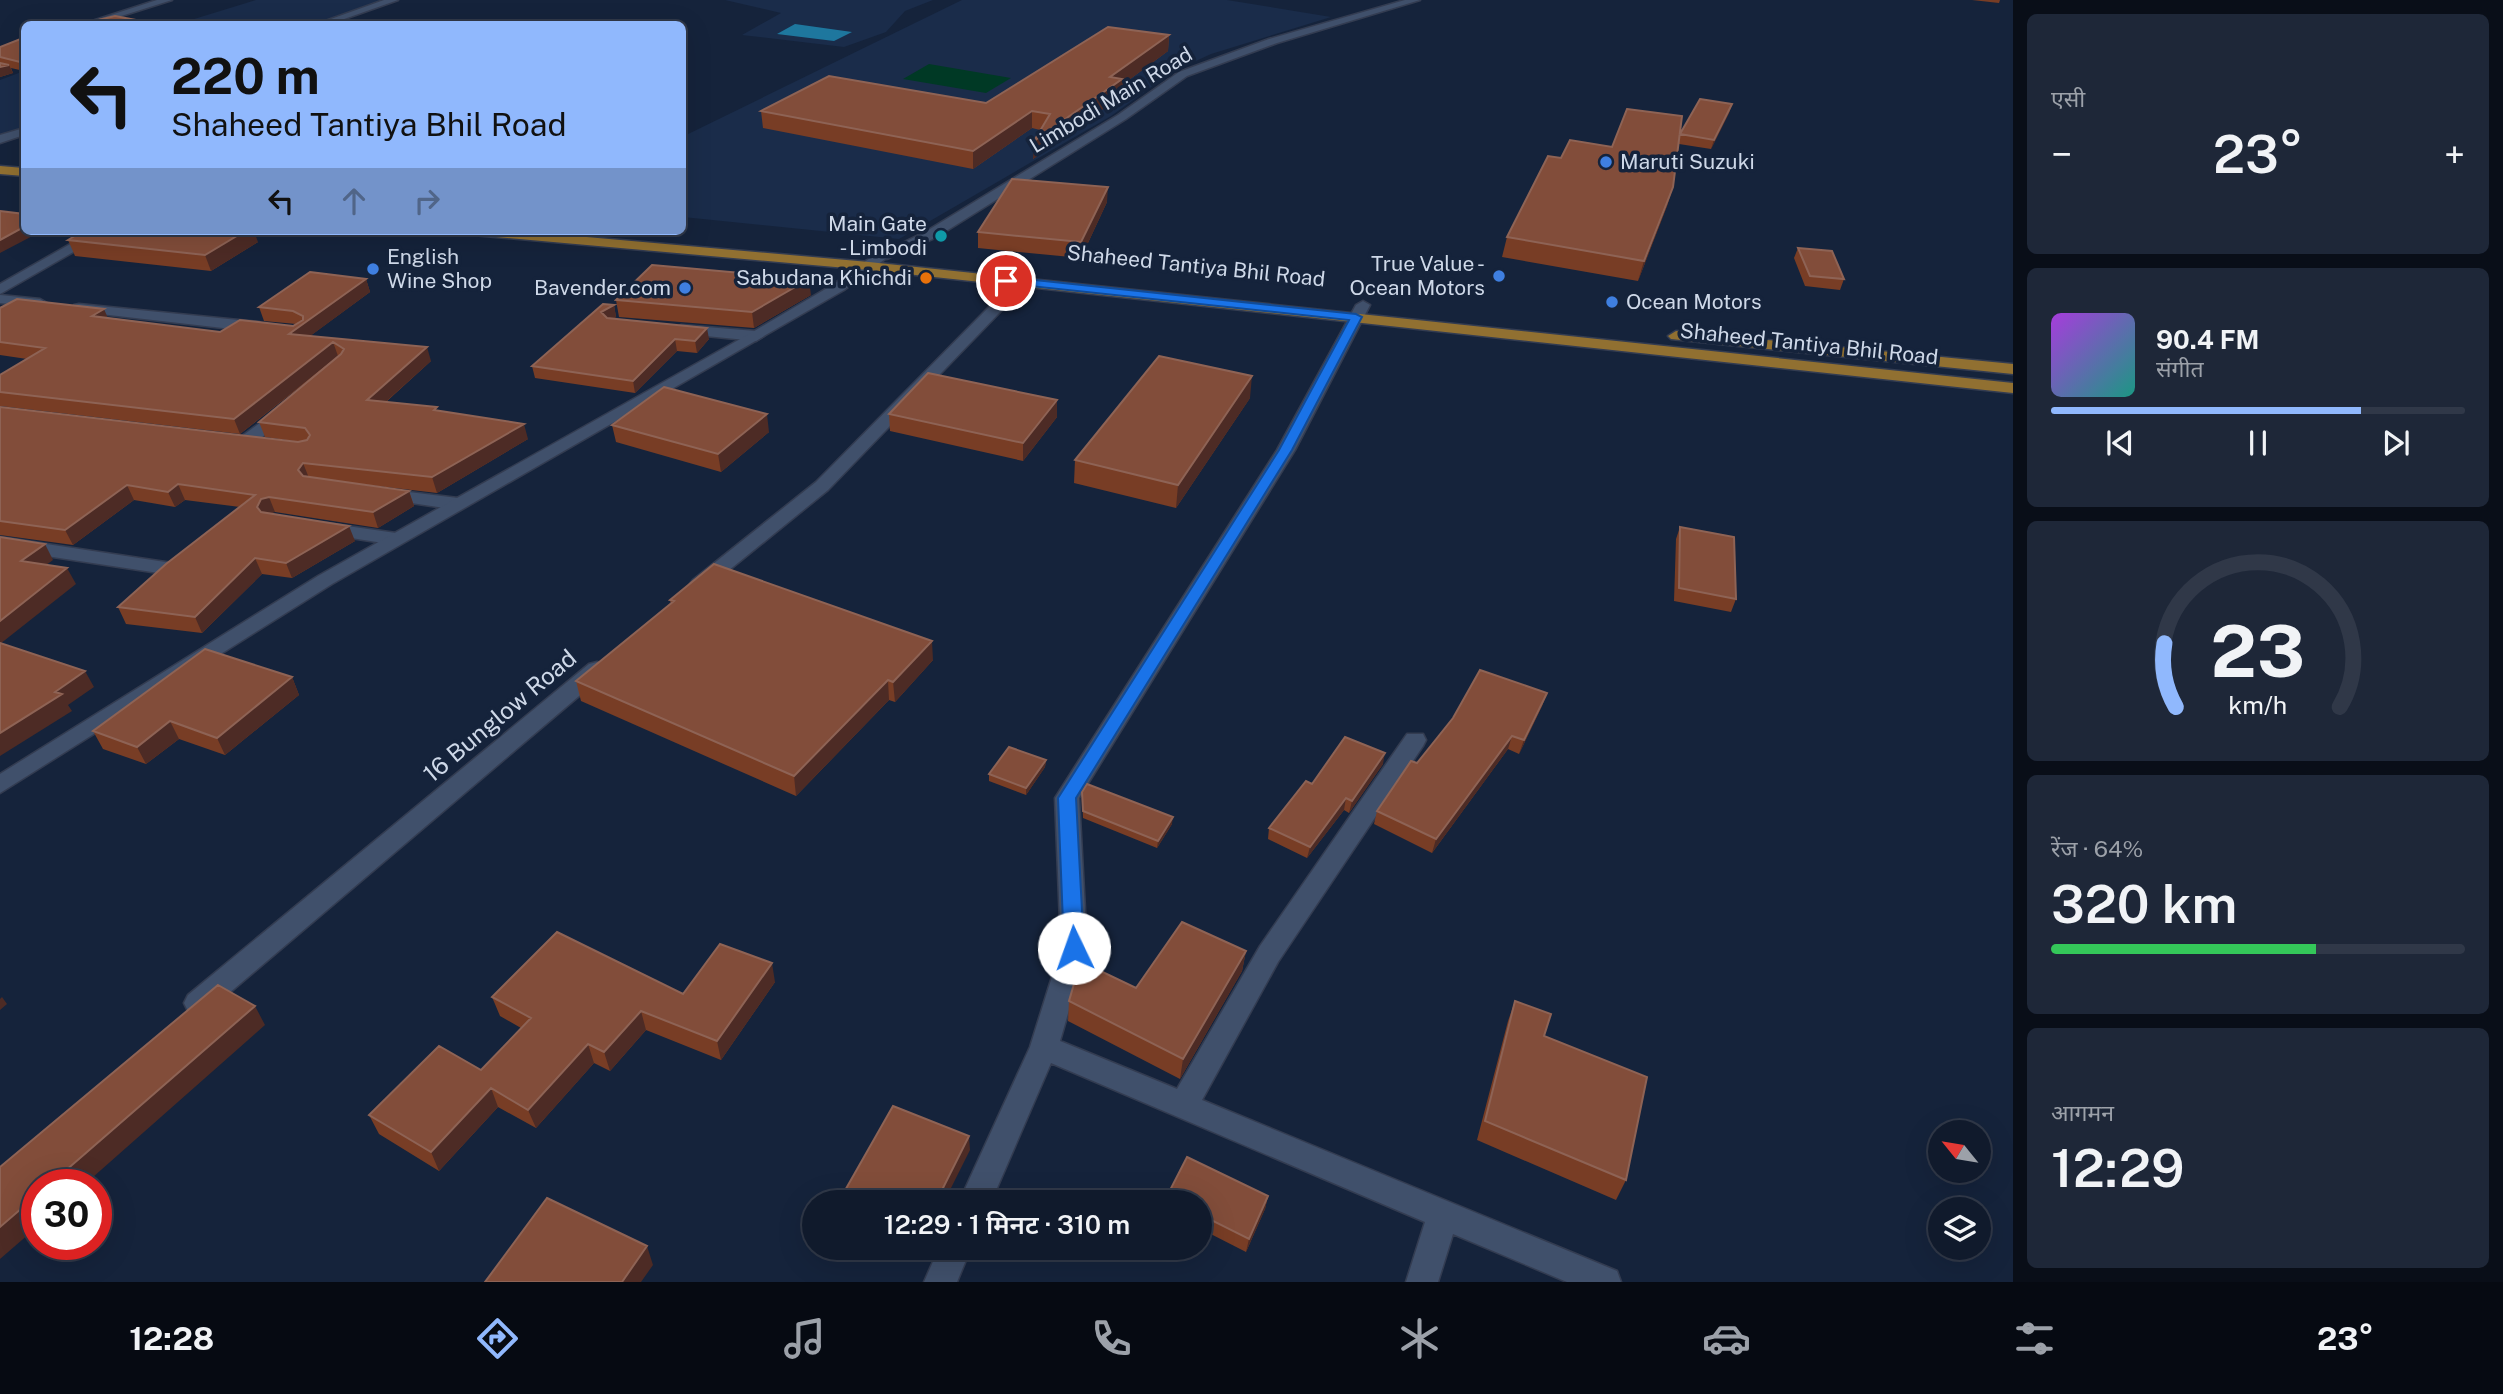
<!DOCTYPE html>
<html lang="hi">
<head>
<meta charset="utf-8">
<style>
  :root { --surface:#101a2c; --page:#1e2738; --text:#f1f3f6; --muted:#9ca1a9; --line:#303848; --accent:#90b8fd }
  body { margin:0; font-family:"Public Sans","Noto Sans Devanagari",sans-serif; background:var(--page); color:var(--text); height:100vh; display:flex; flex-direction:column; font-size:26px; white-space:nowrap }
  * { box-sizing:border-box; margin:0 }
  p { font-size:23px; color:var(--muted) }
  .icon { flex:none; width:38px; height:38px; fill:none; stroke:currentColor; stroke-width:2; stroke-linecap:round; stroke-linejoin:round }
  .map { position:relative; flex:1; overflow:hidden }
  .details { display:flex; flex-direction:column; gap:14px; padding:14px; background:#090e18; width:490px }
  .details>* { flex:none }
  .banner { position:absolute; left:21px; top:21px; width:665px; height:214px; border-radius:10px; box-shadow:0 7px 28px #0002,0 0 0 2px var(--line); background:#90b8fd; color:#111; overflow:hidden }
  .needle { width:46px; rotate:300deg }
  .tools { position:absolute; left:1928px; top:1120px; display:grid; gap:14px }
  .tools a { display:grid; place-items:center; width:63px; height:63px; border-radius:50%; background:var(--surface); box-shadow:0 7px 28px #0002,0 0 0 2px var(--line); font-size:35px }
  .speed { position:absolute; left:21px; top:1169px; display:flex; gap:14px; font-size:35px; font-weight:700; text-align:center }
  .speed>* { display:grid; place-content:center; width:91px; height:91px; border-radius:50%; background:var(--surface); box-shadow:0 7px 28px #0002,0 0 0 2px var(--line); line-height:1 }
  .speed .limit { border:10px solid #d22; background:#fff; color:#111 }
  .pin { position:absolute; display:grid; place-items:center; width:60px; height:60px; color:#fff; margin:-30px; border:4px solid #fff; border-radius:50%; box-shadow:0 2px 7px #0007 }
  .me { position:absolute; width:77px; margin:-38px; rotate:357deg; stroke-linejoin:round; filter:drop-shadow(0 0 5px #0008) }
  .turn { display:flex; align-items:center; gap:24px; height:147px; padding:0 35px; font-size:32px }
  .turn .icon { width:91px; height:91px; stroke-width:2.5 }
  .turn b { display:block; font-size:49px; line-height:60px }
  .lanes { display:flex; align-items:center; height:66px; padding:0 35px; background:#0003; justify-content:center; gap:35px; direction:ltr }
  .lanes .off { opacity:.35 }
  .big { font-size:52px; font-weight:600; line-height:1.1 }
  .details .card { flex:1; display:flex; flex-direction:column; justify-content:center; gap:10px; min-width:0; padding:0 24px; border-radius:10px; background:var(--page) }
  .details .dial { align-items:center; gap:0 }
  .dial svg { height:182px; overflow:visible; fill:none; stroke:var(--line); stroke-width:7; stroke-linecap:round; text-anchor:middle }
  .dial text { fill:var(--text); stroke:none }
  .song { display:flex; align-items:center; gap:21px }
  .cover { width:84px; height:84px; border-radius:10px; background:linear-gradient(135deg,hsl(280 70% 55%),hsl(170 70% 35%)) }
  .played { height:7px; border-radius:4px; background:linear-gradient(90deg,var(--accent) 75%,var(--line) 75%) }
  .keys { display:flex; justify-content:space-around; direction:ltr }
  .heat { display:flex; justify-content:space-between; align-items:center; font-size:38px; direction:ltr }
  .charge { height:10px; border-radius:5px; background:linear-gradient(90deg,#34c759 64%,var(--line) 0) }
  .trip { position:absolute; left:802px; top:1190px; width:410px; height:70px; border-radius:35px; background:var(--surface); box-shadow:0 7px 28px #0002,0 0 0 2px var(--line); font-weight:600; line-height:70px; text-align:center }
  .menu { display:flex; height:112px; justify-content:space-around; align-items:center; background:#060a12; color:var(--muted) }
  .menu .icon { width:49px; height:49px }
  .menu .current { color:var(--accent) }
  .menu b { font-size:32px; color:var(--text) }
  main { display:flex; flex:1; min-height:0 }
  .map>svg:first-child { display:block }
  .built { fill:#1a2c4a }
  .green { fill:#003925 }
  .water { fill:#1e779e }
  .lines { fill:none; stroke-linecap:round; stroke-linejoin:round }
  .street-casing { stroke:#333c51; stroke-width:3 }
  .secondary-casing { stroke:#333c51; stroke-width:3 }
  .primary-casing { stroke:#333c51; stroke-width:3 }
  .street { fill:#40506b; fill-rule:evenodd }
  .secondary { fill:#40506b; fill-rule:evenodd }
  .primary { fill:#917031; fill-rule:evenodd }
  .wall { fill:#783d25 }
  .shaded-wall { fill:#4d2b25 }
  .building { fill:#824d3a; stroke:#8e6355; stroke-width:2 }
  .route { fill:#1a73e8; stroke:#114b97; stroke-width:2 }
  .shop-dot { fill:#3f7fe0; stroke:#15233b; stroke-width:2.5 }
  .culture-dot { fill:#0f9aa8; stroke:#15233b; stroke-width:2.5 }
  .food-dot { fill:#e8710a; stroke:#15233b; stroke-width:2.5 }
  .labels { text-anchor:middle; stroke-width:7; stroke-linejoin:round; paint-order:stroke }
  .far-street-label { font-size:21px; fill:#ced8e8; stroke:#15233b }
  .far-poi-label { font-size:21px; fill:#ced8e8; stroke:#15233b; text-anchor:end }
  .street-label { font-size:24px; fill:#ced8e8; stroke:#15233b }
</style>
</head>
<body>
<main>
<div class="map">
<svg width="2013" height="1282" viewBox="0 0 2013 1282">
  <rect width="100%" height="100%" fill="#15233b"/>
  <path class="built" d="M256,0H393L322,24H178Z
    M725,0H933L905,11L886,32L844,47L742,35L781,13Z
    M962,0H1227L1331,17L1211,54L1172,72L1111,116L899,239L683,217L682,137Z
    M24,71V131L0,139V80Z"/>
  <path class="green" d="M929,64L1011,78L986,93L903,79Z"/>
  <path class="water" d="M795,24L852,32L834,41L777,34Z"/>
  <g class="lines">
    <defs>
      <path id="street" d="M157,0H172L96,24H83Z
        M384,0H398L330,24H317Z
        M1405,0H1420L1277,43L1187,76L1126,119L935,238L887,259L875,256L925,232L1118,115L1179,72L1269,39Z
        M24,128V135L0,143V135Z
        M93,231H110L0,294V284Z
        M1006,277L1013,281L1002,310L828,490L707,588H693L690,584L693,580L816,482L990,306L999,281Z
        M0,295L40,299L47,303L40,307L0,303Z
        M1363,301L1370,305L1295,450L1079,798L1087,948L1060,1041L1177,1089L1260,946L1407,734H1423L1426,740L1423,746L1278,962L1202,1100L1617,1271L1621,1282H1567L1453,1234L1438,1282H1406L1425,1222L1051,1063L991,1202H959L1030,1047L1061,948L1055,798L1277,450L1356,305Z
        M79,304L259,322L267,327L259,332L74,311V305Z
        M681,325L756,331L764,336L756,341L676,333L673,330Z
        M283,406L291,411L289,415L250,447H238L235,443L238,439Z
        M384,489L458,498L467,504L458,510L378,498L375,494Z
        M326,523L396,533L406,539L396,545L319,533L317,529Z
        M0,537L172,563L182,569L172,575L0,549Z
        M597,662L605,664L608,669L605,674L208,1011L198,1014L188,1011L184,1003L188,995L589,664Z
        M939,1248H971L957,1282H924Z"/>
      <path id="secondary" d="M877,253L889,256L844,290L332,584L0,793V774L318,576L751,333L834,284Z"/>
      <path id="primary" d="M0,166L24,168V176L0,174Z
        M466,231H519L869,262L2013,383V393L869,270L473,235Z
        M1676,331L2013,364V374L1671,339L1668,336Z"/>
    </defs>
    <use href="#street" class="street-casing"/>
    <use href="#secondary" class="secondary-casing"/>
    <use href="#primary" class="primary-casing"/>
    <use href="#street" class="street"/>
    <use href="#secondary" class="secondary"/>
    <use href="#primary" class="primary"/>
  </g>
  <path class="wall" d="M1972,0H2000L1999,3Z
    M1169,35L1168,51L1122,85L1121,96L1033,159L1040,130L1032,128L973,169L763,128L761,111L986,103Z
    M24,38V71L11,68L13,73L0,77V47Z
    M1700,99L1732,104L1729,113L1711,149L1679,144L1673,187L1667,206L1638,281L1502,257L1507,237L1561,158L1612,147L1680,135Z
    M1107,202L1081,258L978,248V232Z
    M68,240L258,242L211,271L75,256Z
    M1798,248L1844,279L1840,290L1805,286L1794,258Z
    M366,279L370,292L310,336L431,361L386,402L438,410L528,439L437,493L360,484L409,491L414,506L378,528L275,512L271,513L355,541L292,578L262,574L202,633L126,624L118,607L240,507L185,500L175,507L134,500L73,545L0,535V407L298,442H300L265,437L259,422L338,357L240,434L0,406V375L27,359L0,355V308L108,318L220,332L293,326L296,324L264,321L259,307Z
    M811,295L754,328L619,317L616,300Z
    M614,305L616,317L612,319L709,339L697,353L677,351L635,393L535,378L532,366Z
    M1250,398L1176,508L1074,483L1075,460Z
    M1057,400V417L1023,461L890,431L889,414Z
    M612,425L769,432L721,472L616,442Z
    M1680,527L1736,599L1731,612L1674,601L1676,539Z
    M670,600L933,660L895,702L889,700L796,796L581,701L576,681L671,604Z
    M292,677L299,695L225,755L179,739L146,764L103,749L93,731Z
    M1547,693L1542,706L1519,754L1508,749L1432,853L1374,824L1377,811L1417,763L1453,718Z
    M1046,760L1045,767L1026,795L989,781V774Z
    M1383,764L1349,813L1344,810L1307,858L1268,839L1269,828L1312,784Z
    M1082,792L1172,824L1157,848L1083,818Z
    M1246,951L1242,971L1180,1079L1068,1021L1069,1001L1136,988Z
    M775,982L721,1060L646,1030L610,1071L594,1063L536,1128L498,1107L439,1171L379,1134L369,1115L481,1070L521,1028L500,1016L492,997L683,994Z
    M1515,1001L1544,1036L1626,1180L1616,1200L1477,1140L1508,1021Z
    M1268,1196L1265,1209L1246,1252L1199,1228V1202H1166V1198Z"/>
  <path class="shaded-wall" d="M1169,35L1168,51L1122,85L1121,96L1033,159L1034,141L1110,77Z
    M9,65L13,73L0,77V67Z
    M1732,104L1729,113L1711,149L1714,140Z
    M1032,111V128L973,169V151Z
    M1108,187L1107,202L1081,258V242Z
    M1673,187L1667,206L1638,281L1644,261Z
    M24,227V231H42L0,253V240Z
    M245,231H254L258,242L211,271L205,255Z
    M366,279L370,292L294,348L289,334Z
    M809,279L811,295L754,328L752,312Z
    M614,305L616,317L603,324L601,312Z
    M104,309L110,323L92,316Z
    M707,328L709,339L697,353L695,341Z
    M675,339L677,351L635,393L633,381Z
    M333,342L338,356L240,434L234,419Z
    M427,347L431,361L372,414L367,400Z
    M1252,376L1250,398L1176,508L1178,485Z
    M1057,400V417L1023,461V443Z
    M767,414L769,432L721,472L718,454Z
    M524,424L528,439L437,493L432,477Z
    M303,463L309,478L303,485L298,470Z
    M178,484L185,500L175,507L168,492Z
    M127,485L134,500L73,545L65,530Z
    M409,491L414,506L378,528L373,512Z
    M269,497L275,512L267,514L264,522L257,507L261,499Z
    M349,526L355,541L292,578L286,563Z
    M45,544L53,560L30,577L21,561Z
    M255,558L262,574L202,633L195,617Z
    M67,568L76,584L0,644V621Z
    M932,641L933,660L895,702L893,682Z
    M85,671L94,687L68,705L72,711L0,756V733Z
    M292,677L299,695L225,755L217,738Z
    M888,680L889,700L796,796L794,776Z
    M1547,693L1542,706L1519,754L1524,740Z
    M170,721L179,739L146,764L137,747Z
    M1512,736L1508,749L1432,853L1436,839Z
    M1385,753L1383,764L1349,813L1352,801Z
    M1046,760L1045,767L1026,795V788Z
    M1346,798L1344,810L1307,858L1310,847Z
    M1173,817L1172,824L1157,848L1158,841Z
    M1246,951L1242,971L1180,1079L1183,1059Z
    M772,963L775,982L721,1060L717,1041Z
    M2,997L7,1004L0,1010V999Z
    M255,1006L265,1025L84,1185H49Z
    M641,1011L646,1030L610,1071L604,1052Z
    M588,1044L594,1063L536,1128L528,1110Z
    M491,1088L498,1107L439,1171L431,1152Z
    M969,1136L970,1150L944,1202H936Z
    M37,1195V1227L0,1259V1227Z
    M1268,1196L1265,1209L1246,1252L1249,1239Z
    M647,1246L653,1265L641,1282H622Z"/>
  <path class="building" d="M115,16L157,24H81Z
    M1108,27L1169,35L1110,77L1122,79L1034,141L1050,114L1032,111L973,151L761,111L829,76L986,103Z
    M23,38H24V63L0,57V47Z
    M0,63L9,65L0,67Z
    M1700,99L1732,104L1714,140L1680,134Z
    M1627,109L1682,116L1673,187L1644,261L1507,237L1548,156L1561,158L1570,140L1612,147Z
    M1012,179L1108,187L1081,242L978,232Z
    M0,211L24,214V227L0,240Z
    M83,231H245L205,255L68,240Z
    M1798,248L1832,251L1844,279L1810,276Z
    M652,265L809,279L752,312L616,300Z
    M310,272L366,279L289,334L427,347L367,400L437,407L434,410L524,424L432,477L303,463L298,470L303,476L409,491L373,512L269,497L261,499L257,507L261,512L349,526L286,563L255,558L195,617L118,607L166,564L255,495L178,484L168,492L127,485L65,530L0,521V407L298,442L307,440L310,435L305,428L259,422L341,354L344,349L333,342L234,419L0,392V375L45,348L0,342V308L17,299L104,309L92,316L220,332L240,320L293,326L303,320V316L293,311L259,307Z
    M603,304L614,305L601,312L607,318L707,328L695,341L675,339L633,381L532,366Z
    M1159,356L1252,376L1178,485L1075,460Z
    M928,373L1057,400L1023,443L889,414Z
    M664,387L767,414L718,454L612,425Z
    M1680,527L1734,537L1736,599L1679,588Z
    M0,537L45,544L21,561L67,568L0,621Z
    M714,564L932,641L893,682L888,680L794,776L576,681L674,601L670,600Z
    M0,643L85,671L55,692L62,694L0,733Z
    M205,649L292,677L217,738L170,721L137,747L93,731Z
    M1480,670L1547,693L1524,740L1512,736L1436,839L1377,811L1411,761L1417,763L1453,718Z
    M1345,737L1385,753L1352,801L1346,798L1310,847L1269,828L1306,781L1312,784Z
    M1009,747L1046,760L1026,788L989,774Z
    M1087,784L1173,817L1158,841L1083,811L1082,792Z
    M1182,922L1246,951L1183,1059L1069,1001L1076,977L1086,964L1136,988Z
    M557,932L683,994L720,944L772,963L717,1041L641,1011L604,1052L588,1044L528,1110L491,1088L431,1152L369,1115L439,1046L481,1070L531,1018L492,997Z
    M218,985L255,1006L49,1185H37V1195L0,1227V1167Z
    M1515,1001L1551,1014L1544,1036L1647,1077L1626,1180L1485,1121Z
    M893,1106L969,1136L936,1202H842L839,1201Z
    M1187,1157L1268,1196L1249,1239L1199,1214V1202H1176L1166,1198Z
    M547,1198L647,1246L622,1282H485Z"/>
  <path class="route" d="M1006,277L1356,314L1362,317L1292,450L1076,798L1084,948L1081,954H1067L1064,948L1058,798L1279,450L1349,320L1002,283V278Z"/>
  <g class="shop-dot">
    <circle cx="1606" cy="162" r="7"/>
    <circle cx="373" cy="269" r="7"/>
    <circle cx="1499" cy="276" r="7"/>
    <circle cx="685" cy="288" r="7"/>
    <circle cx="1612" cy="302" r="7"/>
  </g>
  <circle class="culture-dot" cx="941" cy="236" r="7"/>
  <circle class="food-dot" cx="926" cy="278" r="7"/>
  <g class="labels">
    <g class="far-street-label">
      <text transform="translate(1111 100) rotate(-31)" y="7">Limbodi Main Road</text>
      <text transform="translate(1196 266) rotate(6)" y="7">Shaheed Tantiya Bhil Road</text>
      <text transform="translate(1809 344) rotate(6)" y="7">Shaheed Tantiya Bhil Road</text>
    </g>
    <g class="far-poi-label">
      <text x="1620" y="169" text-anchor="start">Maruti Suzuki</text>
      <text x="927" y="231">Main Gate<tspan x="927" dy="24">- Limbodi</tspan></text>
      <text x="387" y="264" text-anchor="start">English<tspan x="387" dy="24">Wine Shop</tspan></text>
      <text x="1485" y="271">True Value -<tspan x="1485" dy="24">Ocean Motors</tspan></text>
      <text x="912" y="285">Sabudana Khichdi</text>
      <text x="671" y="295">Bavender.com</text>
      <text x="1626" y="309" text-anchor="start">Ocean Motors</text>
    </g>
    <g class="street-label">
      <text transform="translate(500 716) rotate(-40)" y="8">16 Bunglow Road</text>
    </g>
  </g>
</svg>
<div class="tools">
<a><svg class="needle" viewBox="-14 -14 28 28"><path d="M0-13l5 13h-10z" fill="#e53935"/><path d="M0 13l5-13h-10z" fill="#9ca1a9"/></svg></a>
<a><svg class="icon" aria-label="layers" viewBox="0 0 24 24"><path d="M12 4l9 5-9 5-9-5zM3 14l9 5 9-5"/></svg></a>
</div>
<div class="speed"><div class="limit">30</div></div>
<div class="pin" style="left:1006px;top:281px;background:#d93025"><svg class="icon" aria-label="arrive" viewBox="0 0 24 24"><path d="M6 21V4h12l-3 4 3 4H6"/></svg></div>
<svg class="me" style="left:1074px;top:948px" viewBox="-20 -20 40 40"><circle r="19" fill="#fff"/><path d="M0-13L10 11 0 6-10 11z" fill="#1a73e8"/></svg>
<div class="trip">12:29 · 1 मिनट · 310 m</div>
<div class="banner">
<div class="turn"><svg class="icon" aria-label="left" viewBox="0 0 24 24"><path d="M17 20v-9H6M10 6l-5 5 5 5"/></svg><div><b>220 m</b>Shaheed Tantiya Bhil Road</div></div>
<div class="lanes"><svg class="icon" aria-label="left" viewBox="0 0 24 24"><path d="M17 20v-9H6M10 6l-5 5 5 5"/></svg><svg class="icon off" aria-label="ahead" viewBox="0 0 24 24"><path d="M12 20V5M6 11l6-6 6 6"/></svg><svg class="icon off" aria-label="right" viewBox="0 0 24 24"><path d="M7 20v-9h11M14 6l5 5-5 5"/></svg></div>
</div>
</div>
<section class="details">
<div class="card"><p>एसी</p>
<div class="heat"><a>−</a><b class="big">23°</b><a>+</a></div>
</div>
<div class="card">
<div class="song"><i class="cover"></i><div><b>90.4 FM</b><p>संगीत</p></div></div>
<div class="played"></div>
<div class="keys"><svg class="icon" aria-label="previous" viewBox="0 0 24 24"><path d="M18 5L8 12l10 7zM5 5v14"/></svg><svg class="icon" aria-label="pause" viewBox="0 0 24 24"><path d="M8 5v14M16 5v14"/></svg><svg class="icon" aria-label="next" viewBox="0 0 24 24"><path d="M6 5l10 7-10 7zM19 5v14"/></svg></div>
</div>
<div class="card dial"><svg viewBox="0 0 100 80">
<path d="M14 69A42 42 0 1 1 86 69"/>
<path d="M14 69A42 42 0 0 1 9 41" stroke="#90b8fd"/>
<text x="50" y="56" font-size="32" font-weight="700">23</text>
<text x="50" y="72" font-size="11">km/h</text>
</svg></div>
<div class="card"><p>रेंज · 64%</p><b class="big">320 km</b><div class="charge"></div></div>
<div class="card"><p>आगमन</p><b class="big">12:29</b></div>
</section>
</main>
<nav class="menu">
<b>12:28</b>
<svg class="icon current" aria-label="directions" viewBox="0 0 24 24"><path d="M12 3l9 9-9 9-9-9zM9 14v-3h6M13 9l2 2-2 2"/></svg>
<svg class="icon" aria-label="music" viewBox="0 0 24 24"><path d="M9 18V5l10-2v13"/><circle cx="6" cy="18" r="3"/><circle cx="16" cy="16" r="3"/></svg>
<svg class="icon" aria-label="phone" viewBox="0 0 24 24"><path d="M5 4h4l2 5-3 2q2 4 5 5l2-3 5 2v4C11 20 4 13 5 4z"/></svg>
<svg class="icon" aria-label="climate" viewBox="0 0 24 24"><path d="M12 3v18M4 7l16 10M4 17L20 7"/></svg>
<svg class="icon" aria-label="car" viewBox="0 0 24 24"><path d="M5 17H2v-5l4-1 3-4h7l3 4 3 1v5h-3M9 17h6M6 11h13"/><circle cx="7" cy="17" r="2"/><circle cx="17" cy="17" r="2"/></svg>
<svg class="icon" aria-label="filters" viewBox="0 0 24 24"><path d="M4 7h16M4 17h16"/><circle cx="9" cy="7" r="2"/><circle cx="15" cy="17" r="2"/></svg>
<b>23°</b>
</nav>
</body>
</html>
